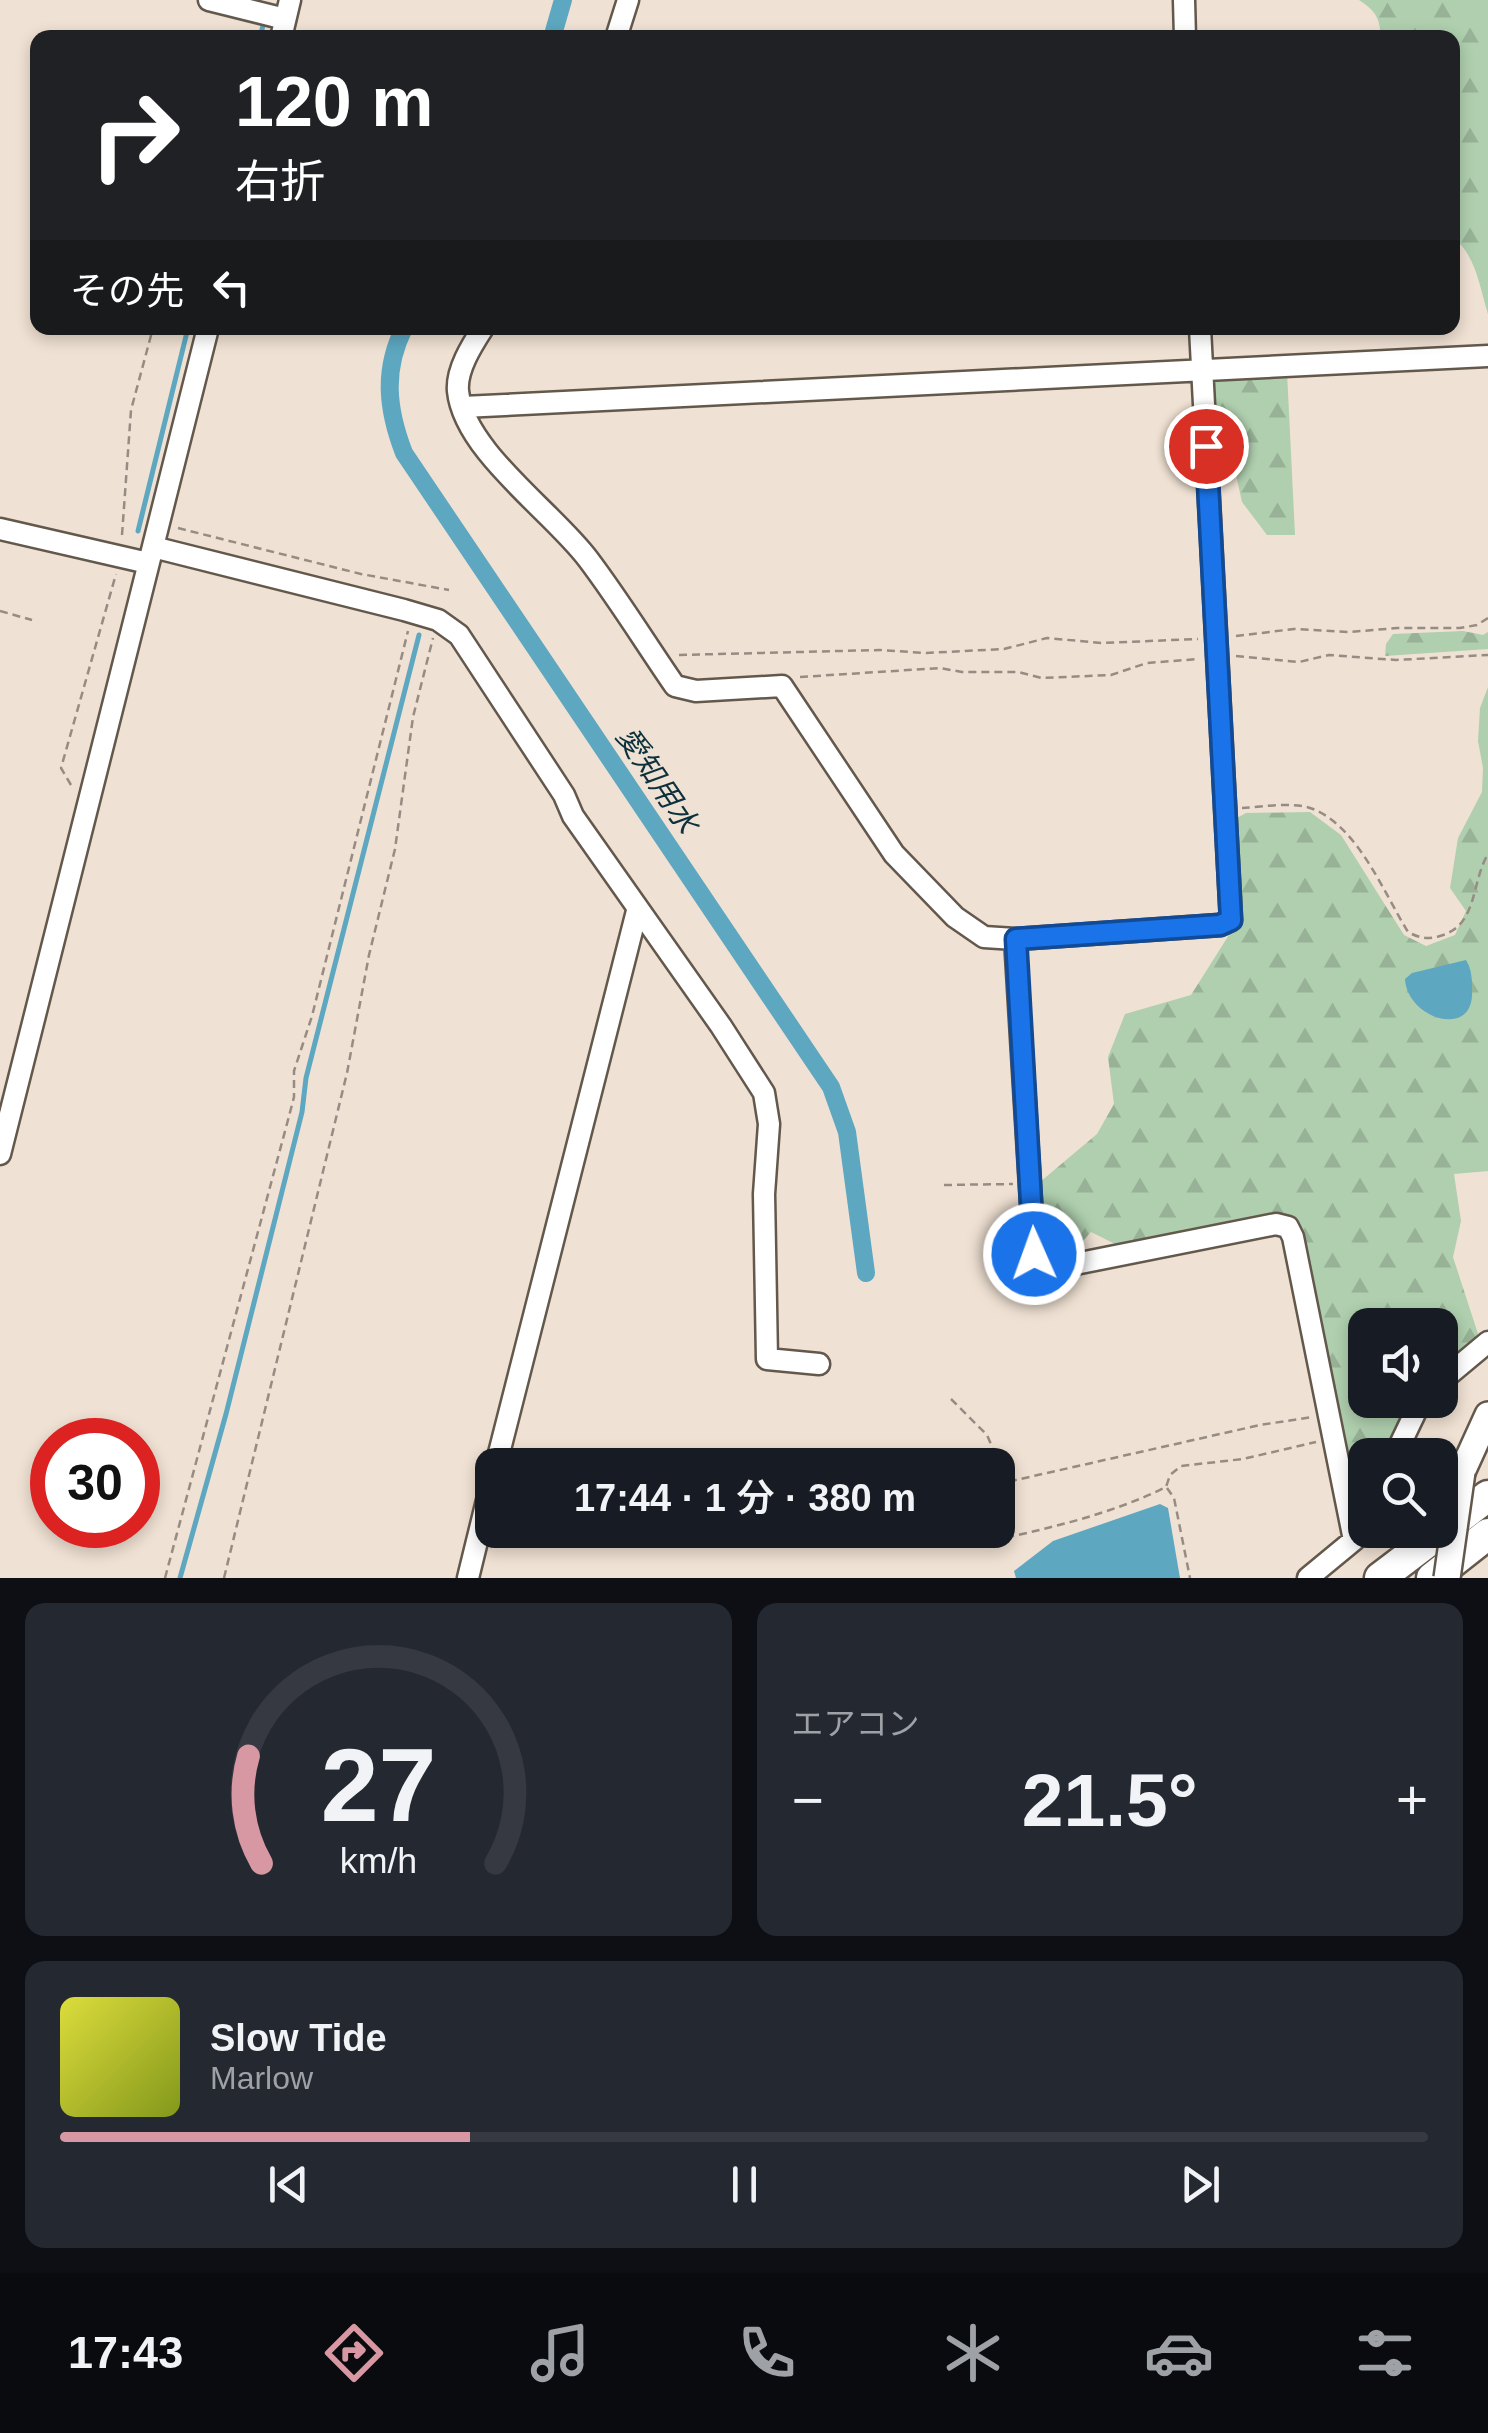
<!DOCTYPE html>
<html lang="ja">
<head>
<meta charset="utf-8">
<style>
  :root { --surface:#171b24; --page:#242831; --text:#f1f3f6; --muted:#9ea1a6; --line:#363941; --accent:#d898a3 }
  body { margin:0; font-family:Arial,"Noto Sans JP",sans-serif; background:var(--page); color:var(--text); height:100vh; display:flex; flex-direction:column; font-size:38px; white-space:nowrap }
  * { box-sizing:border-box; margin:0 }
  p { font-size:32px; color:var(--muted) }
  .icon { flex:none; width:55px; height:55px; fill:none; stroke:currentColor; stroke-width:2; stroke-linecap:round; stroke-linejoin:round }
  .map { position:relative; height:1578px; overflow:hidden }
  .details { display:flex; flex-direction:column; gap:25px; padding:25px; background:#0d0f14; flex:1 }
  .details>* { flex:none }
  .hud { position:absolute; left:30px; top:30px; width:1430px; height:305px; border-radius:20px; box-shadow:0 5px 15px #0003; background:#202124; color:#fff; overflow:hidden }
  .tools { position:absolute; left:1348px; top:1308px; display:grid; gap:20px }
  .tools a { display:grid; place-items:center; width:110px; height:110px; border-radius:20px; background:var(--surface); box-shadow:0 5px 15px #0003; font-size:50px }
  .speed { position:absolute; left:30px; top:1418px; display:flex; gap:20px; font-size:50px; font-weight:700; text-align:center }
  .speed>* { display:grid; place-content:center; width:130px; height:130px; border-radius:50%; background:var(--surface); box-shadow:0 5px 15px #0003; line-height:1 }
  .speed .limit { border:15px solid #d22; background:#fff; color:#111 }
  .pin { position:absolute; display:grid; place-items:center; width:85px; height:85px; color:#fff; margin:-42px; border:5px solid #fff; border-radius:50%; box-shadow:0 2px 10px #0007 }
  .me { position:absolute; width:110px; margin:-55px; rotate:358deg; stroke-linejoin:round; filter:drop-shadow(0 0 8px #0008) }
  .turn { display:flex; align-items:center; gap:35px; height:210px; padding:0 40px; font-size:45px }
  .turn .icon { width:130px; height:130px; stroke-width:2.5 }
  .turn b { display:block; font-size:70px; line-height:85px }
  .then { display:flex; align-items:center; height:95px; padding:0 40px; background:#0003; gap:20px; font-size:38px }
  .big { font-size:75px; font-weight:600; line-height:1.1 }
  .details .widget { flex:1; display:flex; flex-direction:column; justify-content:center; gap:15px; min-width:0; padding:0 35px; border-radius:20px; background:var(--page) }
  .details .dial { align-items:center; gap:0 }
  .dial svg { height:260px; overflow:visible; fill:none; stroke:var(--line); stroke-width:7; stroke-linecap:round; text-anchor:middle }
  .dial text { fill:var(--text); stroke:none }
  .song { display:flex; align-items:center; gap:30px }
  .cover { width:120px; height:120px; border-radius:15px; background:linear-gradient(135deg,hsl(60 70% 55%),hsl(70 70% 35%)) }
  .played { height:10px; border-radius:5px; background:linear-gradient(90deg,var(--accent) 30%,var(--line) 30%) }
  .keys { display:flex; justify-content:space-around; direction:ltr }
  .heat { display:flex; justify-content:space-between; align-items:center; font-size:55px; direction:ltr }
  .details .tiles { flex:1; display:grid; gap:25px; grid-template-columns:1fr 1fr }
  .widget:last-child { grid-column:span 2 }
  .trip { position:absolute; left:475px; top:1448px; width:540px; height:100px; border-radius:20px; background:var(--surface); box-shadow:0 5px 15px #0003; font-weight:600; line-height:100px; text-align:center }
  .tab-bar { display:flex; height:160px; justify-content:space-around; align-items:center; background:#090b0e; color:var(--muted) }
  .tab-bar .icon { width:70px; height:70px }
  .tab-bar .on { color:var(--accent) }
  .tab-bar b { font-size:45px; color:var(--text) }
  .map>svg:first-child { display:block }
  .forest { fill:url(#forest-firs) }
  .water { fill:#5da7c0 }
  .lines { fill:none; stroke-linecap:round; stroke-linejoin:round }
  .stream { stroke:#5da7c0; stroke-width:5 }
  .canal { stroke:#5da7c0; stroke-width:18 }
  .minor-casing { stroke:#63584c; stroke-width:25 }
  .major-casing { stroke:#63584c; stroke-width:30 }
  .highway-casing { stroke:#63584c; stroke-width:35 }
  .path { stroke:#978c83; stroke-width:2.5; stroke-dasharray:8 5; stroke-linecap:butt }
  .minor { stroke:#fff; stroke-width:20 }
  .major { stroke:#fff; stroke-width:25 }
  .highway { stroke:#fff; stroke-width:30 }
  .major-bridge-casing { stroke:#63584c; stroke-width:30; stroke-linecap:butt }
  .major-bridge { stroke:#fff; stroke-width:25 }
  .route-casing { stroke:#114b97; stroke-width:25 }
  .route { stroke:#1a73e8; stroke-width:18 }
  .labels { text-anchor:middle; stroke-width:10; stroke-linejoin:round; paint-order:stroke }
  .water-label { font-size:30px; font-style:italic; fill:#0d313c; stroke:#efe1d3 }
</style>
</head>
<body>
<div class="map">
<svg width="1488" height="1578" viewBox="0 0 1488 1578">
  <defs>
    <pattern id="forest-firs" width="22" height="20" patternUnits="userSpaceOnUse" patternTransform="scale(2.5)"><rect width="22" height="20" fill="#afcfae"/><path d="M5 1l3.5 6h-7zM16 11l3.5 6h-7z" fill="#97b296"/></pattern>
  </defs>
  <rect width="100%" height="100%" fill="#efe1d3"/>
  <path class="forest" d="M1359,0H1488V314C1480,289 1476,254 1453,238L1452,38L1380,37C1381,19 1375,10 1359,0Z
    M1287,372L1295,535H1267L1242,502L1234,466H1215L1210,395L1213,381L1223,374Z
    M1463,631L1483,635L1488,632V649L1385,656L1386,644L1393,634Z
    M1488,687V1171L1454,1174L1461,1221L1453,1257L1479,1337L1440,1369V1325H1365V1400H1414L1387,1455H1365V1506L1352,1505L1289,1223L1123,1248L1091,1232L1083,1241L1080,1258L1044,1265L1038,1241L1040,1182L1097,1134L1114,1104L1108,1057L1125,1014L1191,995L1234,927L1235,819L1246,813L1310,812L1341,835L1404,935L1426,946L1455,935L1466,911L1450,888L1458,838L1482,792L1483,768L1478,741L1480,708Z"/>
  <path class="water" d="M1466,960C1472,970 1472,979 1472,990C1475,1040 1407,1019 1405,979L1412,973Z
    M1160,1504L1168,1508L1180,1578H1016L1014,1571L1053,1541Z"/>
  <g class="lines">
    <path class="stream" d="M260,38L264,21
      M138,531L188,328
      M180,1578L226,1414L302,1112L306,1078L419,635"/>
    <path class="canal" d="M552,38L563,0
      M404,328C383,370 387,409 404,453L831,1087L847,1132L866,1273"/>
    <defs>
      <path id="minor" d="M209,0L285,19
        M1184,0L1185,38
        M281,38L290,0
        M616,38L628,0
        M483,328C472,345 456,370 458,391C464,451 553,512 588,559C619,600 646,644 675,686L696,691L782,686L894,854L955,917L984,937L1015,939L1220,925L1231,920L1200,328
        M463,407L1488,356
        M0,529L148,563
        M153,547L404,610L438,620L459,635L564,795L573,816L721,1026L764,1093L769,1124L764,1194L767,1359L819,1364
        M1015,939L1034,1253L1038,1268L1045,1270L1276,1224L1288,1227L1293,1237L1354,1540
        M0,1154L208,328
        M1440,1382L1488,1342
        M1395,1455L1417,1409L1424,1400
        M496,1465L637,911
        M468,1578L492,1480
        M1308,1578L1354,1540L1365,1525"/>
      <path id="major" d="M1462,1472L1488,1415"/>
      <path id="highway" d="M1380,1578L1488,1496
        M1432,1578L1488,1534"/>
    </defs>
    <use href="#minor" class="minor-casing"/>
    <use href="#major" class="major-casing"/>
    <use href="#highway" class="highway-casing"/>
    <path class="path" d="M178,528L361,574L449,590
      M122,535L131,410L153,328
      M0,611L32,620
      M1236,636L1294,629L1349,632L1397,628H1460L1477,625L1488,618
      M679,655L880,650L926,653L1004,649L1047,638L1101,643L1198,639
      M1236,656L1299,662L1329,655L1396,660L1488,655
      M800,677L940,668L962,672H1018L1042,678L1111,675L1147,663L1199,659
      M71,785L61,768L116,574
      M1242,808C1263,807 1293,801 1313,809C1358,827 1384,893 1408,932C1419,938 1428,940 1440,936C1478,926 1471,882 1488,854
      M944,1185L1013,1184
      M951,1399L987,1435L1007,1482L1260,1425L1312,1417
      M1167,1488L1174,1498L1190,1578
      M981,1543C1042,1530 1110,1515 1166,1487L1170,1475L1181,1466L1243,1459L1316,1442
      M165,1578L288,1120L294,1097V1071L312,1016L408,631
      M224,1578L347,1073L369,955L395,849L413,717L433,638"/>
    <use href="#minor" class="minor"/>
    <use href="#major" class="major"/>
    <use href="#highway" class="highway"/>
    <defs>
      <path id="major-bridge" d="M1447,1578L1462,1472"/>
    </defs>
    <use href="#major-bridge" class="major-bridge-casing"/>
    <use href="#major-bridge" class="major-bridge"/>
  </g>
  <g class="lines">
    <defs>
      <path id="route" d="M1034,1254L1016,939L1220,925L1231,920L1206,446"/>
    </defs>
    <use href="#route" class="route-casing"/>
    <use href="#route" class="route"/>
  </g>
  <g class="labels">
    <g class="water-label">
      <text transform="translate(657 780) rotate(56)" y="10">愛知用水</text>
    </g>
  </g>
</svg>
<div class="tools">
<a><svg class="icon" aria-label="sound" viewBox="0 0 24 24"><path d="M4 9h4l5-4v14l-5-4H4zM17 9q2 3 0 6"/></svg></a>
<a><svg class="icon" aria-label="search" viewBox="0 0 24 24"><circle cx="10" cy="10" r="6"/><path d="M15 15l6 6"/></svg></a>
</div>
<div class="speed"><div class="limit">30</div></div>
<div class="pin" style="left:1206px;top:446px;background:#d93025"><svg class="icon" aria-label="arrive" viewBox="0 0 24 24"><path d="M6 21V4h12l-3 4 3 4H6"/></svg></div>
<svg class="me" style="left:1034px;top:1254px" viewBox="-20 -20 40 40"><circle r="17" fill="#1a73e8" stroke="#fff" stroke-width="3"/><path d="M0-11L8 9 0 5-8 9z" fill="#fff"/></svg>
<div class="trip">17:44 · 1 分 · 380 m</div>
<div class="hud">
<div class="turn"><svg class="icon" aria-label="right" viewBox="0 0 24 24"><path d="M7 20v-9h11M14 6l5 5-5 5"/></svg><div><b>120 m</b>右折</div></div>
<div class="then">その先<svg class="icon" aria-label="left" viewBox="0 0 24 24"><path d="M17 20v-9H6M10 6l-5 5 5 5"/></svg></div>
</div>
</div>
<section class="details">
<div class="tiles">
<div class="widget dial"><svg viewBox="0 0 100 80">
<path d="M14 69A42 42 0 1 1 86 69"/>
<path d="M14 69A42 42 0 0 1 10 36" stroke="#d898a3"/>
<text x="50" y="56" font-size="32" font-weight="700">27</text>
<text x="50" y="72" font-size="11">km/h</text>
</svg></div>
<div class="widget"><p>エアコン</p>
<div class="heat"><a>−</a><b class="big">21.5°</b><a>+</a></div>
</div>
<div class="widget">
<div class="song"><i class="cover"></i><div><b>Slow Tide</b><p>Marlow</p></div></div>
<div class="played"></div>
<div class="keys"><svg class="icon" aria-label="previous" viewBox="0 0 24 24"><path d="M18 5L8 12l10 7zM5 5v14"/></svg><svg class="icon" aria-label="pause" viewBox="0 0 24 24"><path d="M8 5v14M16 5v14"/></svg><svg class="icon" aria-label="next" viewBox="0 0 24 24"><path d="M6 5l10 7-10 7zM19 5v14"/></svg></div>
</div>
</div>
</section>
<nav class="tab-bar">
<b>17:43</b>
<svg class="icon on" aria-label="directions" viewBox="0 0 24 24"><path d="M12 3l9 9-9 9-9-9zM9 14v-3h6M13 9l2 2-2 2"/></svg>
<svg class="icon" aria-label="music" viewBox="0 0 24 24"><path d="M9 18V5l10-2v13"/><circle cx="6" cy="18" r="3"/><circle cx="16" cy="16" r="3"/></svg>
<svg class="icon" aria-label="phone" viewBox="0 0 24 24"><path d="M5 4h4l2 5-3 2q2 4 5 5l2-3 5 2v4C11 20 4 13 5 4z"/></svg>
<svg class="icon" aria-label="climate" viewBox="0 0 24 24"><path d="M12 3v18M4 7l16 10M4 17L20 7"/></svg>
<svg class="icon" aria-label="car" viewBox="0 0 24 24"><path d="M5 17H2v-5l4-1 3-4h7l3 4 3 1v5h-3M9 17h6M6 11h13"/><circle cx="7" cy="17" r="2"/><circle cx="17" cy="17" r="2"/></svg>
<svg class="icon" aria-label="filters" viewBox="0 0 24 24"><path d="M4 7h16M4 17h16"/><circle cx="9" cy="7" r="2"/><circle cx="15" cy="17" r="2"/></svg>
</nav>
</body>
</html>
